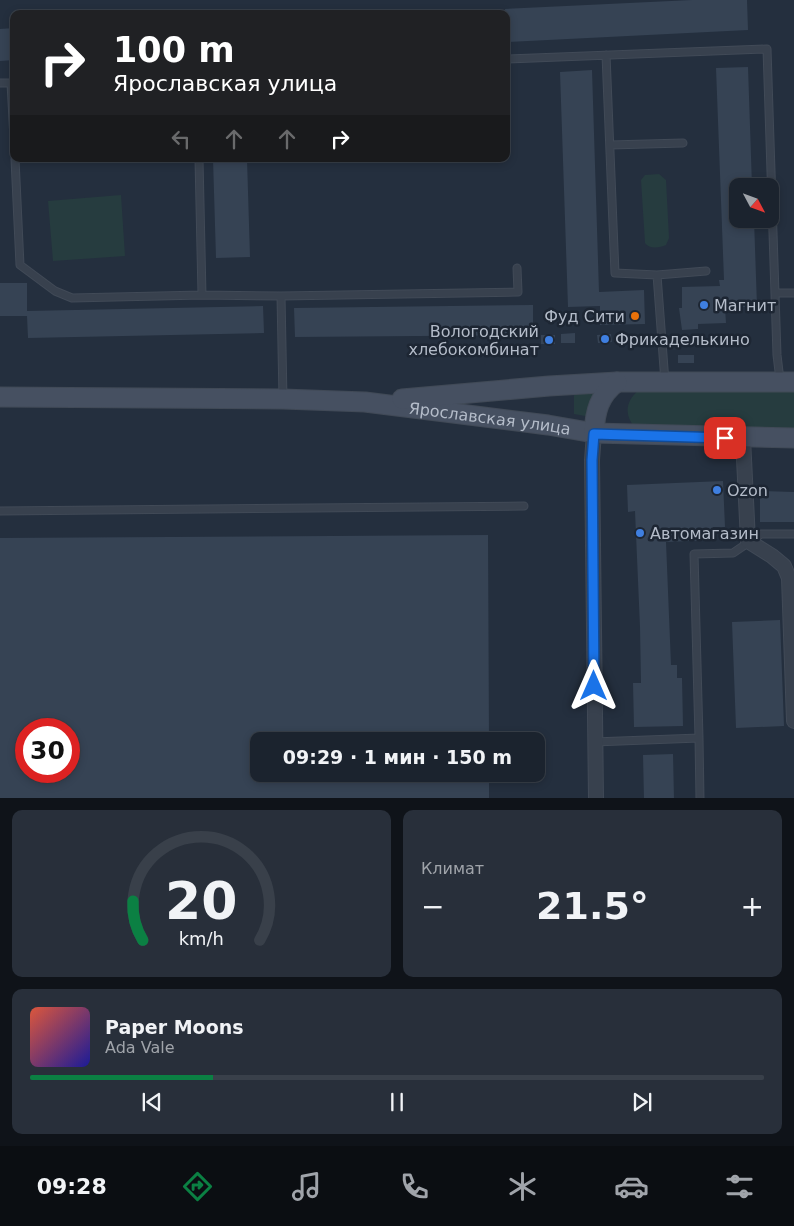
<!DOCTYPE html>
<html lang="ru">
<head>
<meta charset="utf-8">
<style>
  :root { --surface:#1b232e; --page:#282f3a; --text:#f1f3f6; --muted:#a0a4aa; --line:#39404a; --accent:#0b8043 }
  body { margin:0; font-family:"DejaVu Sans",sans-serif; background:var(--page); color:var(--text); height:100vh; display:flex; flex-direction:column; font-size:19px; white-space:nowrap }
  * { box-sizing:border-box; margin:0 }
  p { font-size:16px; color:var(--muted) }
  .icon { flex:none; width:28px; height:28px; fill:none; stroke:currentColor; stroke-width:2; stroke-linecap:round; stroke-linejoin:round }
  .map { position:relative; height:798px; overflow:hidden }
  .sheet { display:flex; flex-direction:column; gap:12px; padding:12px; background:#0f1319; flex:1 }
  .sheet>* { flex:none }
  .guide { position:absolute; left:10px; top:10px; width:500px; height:152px; border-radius:10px; box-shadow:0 2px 8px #0003,0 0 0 1px var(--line); background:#202124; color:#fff; overflow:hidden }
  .needle { width:32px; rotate:131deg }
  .controls { position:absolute; left:729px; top:178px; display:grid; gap:10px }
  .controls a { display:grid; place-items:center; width:50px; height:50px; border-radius:10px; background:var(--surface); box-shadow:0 2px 8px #0003,0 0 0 1px var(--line); font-size:25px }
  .speed { position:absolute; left:15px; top:718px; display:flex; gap:10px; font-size:25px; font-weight:700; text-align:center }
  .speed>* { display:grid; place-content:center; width:65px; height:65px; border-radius:50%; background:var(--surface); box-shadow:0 2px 8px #0003,0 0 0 1px var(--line); line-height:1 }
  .speed .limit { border:8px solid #d22; background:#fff; color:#111 }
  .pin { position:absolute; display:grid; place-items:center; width:42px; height:42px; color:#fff; margin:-21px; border-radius:10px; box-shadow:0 2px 8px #0006 }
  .me { position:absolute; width:55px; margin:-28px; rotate:0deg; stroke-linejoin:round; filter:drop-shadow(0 0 4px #0008) }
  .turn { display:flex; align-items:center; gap:18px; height:105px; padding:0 20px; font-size:22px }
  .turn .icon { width:65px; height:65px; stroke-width:2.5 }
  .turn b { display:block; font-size:35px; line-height:42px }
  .lanes { display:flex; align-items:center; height:48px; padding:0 20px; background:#0003; justify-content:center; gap:25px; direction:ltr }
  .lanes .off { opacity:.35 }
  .big { font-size:38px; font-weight:700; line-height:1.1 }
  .sheet .widget { flex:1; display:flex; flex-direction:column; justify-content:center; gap:8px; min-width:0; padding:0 18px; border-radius:10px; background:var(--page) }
  .sheet .dial { align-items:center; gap:0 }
  .dial svg { height:130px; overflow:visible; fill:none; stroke:var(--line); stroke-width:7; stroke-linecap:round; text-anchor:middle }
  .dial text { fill:var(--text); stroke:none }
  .song { display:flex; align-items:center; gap:15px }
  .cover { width:60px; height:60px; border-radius:8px; background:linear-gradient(135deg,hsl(10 70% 55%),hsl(240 70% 35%)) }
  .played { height:5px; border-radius:2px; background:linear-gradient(90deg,var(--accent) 25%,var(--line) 25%) }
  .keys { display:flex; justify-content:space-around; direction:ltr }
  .heat { display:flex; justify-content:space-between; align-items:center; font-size:28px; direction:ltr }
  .sheet .tiles { flex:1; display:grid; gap:12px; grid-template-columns:1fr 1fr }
  .widget:last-child { grid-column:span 2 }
  .trip { position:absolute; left:250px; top:732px; width:295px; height:50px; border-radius:10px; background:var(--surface); box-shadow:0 2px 8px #0003,0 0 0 1px var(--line); font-weight:700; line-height:50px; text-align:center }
  .dock { display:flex; height:80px; justify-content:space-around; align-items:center; background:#0b0e12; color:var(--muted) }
  .dock .icon { width:35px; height:35px }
  .dock .on { color:var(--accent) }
  .dock b { font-size:22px; color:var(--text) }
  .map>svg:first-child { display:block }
  .green { fill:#263c3f }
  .building { fill:#364354; fill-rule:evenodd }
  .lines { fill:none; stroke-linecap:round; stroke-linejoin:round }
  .lane-casing { stroke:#414a57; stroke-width:9 }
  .street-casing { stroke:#414a57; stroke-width:16 }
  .secondary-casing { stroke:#414a57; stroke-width:21 }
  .lane { stroke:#38414e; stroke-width:7 }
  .street { stroke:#38414e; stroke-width:14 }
  .secondary { stroke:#465061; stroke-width:19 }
  .route-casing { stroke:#114b97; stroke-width:12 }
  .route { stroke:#1a73e8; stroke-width:9 }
  .shop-dot { fill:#3f7fe0; stroke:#1d2633; stroke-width:2 }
  .food-dot { fill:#e8710a; stroke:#1d2633; stroke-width:2 }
  .labels { text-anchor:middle; stroke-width:5; stroke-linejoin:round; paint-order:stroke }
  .poi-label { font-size:16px; fill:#b4bcc9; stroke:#1d2633; text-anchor:start }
  .street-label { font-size:16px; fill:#b4bcc9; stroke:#1d2633 }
</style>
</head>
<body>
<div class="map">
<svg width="794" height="799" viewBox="0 0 794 799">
  <rect width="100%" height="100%" fill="#242f3e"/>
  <path class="green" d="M659,174L666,180L669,238L666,245C659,248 649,249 645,243L641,180L645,175Z
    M121,195L125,256L53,261L48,201Z
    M794,387V431L638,430C624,418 624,402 639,390Z
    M594,392L590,403L591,417L574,414V393Z"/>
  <path class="building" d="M692,0H747L748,30L507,42L505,9Z
    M14,28V60L0,61V29Z
    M748,67L752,186H738V219H754L757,306L725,308L726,323L698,324V329L682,330L679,308H682V287L720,286L719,280H724L716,68Z
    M592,70L599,292L644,290L645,324L600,325V306L568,307L560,72Z
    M213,159H247L250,257L216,258Z
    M0,283H27V311L263,306L264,333L28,338L27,316H0Z
    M533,305V335L295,337L294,308Z
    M575,333V343H561V334Z
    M611,334L612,342L598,343L597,335Z
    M541,335H555V344H541Z
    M678,355H694V363H678Z
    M723,481L725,527H713L714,540L666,542L671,665H677V678H682L683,726L634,727L633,683H641L640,627L635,511L628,512L627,485Z
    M760,491L794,492V522H760Z
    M488,535L489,741H259V774H489V799H0V538ZM26,729H69V771H26Z
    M780,620L784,726L736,728L732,622Z
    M673,754L674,799H644L643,755Z"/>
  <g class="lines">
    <defs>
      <path id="lane" d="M606,55L615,273L657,275L665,382
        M506,59L767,49L777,355L780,380
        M0,83H11L14,139
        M610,145L683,143
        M15,159L20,265L55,291L72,298L202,295L281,296L283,399
        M199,159L202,295
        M657,275L706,271
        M775,293H794
        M281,296L518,292L517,268
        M0,511L524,506
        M699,738L700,799
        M594,742L699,738L694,554L733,553L761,534H794"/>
      <path id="street" d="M594,433L592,460L596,799
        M743,438L748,541L772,556L784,566L789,578L794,721"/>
      <g id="secondary">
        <path id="s1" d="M0,397L283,399L365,402L548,425L594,433L794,438"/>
        <path d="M402,399L549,386L617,382H794"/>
        <path d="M594,433C595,412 599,395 617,382"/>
      </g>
    </defs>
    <use href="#lane" class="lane-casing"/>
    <use href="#street" class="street-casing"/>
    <use href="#secondary" class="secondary-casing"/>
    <use href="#lane" class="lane"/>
    <use href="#street" class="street"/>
    <use href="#secondary" class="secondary"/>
  </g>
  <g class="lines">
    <defs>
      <path id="route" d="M594,686L592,460L594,434L725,438"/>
    </defs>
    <use href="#route" class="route-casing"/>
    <use href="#route" class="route"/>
  </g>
  <g class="shop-dot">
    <circle cx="704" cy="305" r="5"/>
    <circle cx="605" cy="339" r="5"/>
    <circle cx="549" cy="340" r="5"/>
    <circle cx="717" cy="490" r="5"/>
    <circle cx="640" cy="533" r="5"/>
  </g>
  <circle class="food-dot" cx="635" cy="316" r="5"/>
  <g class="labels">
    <g class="poi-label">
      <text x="714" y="311">Магнит</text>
      <text x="625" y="322" text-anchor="end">Фуд Сити</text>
      <text x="539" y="337" text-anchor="end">Вологодский<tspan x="539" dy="18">хлебокомбинат</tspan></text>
      <text x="615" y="345">Фрикаделькино</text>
      <text x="727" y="496">Ozon</text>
      <text x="650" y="539">Автомагазин</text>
    </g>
    <g class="street-label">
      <text dy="6" stroke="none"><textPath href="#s1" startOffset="491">Ярославская улица</textPath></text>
    </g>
  </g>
</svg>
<div class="controls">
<a><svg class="needle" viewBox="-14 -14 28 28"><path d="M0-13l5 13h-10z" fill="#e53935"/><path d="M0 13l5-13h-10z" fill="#a0a4aa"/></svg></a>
</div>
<div class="speed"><div class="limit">30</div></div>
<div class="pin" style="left:725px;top:438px;background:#d93025"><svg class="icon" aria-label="arrive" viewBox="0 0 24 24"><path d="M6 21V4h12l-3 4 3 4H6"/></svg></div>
<svg class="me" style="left:594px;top:686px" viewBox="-20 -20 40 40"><path d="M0-17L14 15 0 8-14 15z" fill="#1a73e8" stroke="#fff" stroke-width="4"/></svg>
<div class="trip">09:29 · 1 мин · 150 m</div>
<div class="guide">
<div class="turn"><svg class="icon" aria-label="right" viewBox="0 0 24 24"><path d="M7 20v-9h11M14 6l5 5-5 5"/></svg><div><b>100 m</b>Ярославская улица</div></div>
<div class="lanes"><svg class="icon off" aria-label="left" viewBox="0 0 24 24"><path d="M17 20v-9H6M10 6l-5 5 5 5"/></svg><svg class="icon off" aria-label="ahead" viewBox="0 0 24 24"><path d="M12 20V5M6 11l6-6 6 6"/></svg><svg class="icon off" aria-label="ahead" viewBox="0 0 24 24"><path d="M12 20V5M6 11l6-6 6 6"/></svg><svg class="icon" aria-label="right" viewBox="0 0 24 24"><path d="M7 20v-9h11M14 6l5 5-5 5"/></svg></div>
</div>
</div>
<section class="sheet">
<div class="tiles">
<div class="widget dial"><svg viewBox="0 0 100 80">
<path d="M14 69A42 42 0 1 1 86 69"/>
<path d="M14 69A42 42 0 0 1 8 45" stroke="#0b8043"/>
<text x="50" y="56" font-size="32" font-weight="700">20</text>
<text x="50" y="72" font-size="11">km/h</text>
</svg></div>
<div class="widget"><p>Климат</p>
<div class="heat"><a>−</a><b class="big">21.5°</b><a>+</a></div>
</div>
<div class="widget">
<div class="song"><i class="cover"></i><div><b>Paper Moons</b><p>Ada Vale</p></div></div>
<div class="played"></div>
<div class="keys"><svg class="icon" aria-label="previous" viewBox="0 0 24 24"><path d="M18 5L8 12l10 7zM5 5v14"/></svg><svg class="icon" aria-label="pause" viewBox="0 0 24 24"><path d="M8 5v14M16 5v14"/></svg><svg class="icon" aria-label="next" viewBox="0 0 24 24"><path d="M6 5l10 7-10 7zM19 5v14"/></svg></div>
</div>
</div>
</section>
<nav class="dock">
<b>09:28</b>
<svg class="icon on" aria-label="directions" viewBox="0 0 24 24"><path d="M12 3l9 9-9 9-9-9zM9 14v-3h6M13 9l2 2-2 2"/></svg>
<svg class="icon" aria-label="music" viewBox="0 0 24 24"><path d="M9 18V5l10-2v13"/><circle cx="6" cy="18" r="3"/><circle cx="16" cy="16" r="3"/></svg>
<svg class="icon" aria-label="phone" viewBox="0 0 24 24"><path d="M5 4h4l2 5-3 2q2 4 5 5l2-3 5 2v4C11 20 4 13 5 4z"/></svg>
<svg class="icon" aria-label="climate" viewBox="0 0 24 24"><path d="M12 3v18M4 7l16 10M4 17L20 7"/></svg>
<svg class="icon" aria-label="car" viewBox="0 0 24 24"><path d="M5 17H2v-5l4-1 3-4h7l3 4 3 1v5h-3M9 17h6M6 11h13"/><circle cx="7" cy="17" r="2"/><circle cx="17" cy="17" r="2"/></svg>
<svg class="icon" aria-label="filters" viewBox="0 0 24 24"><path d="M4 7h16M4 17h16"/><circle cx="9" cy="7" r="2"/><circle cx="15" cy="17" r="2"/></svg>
</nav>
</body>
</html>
